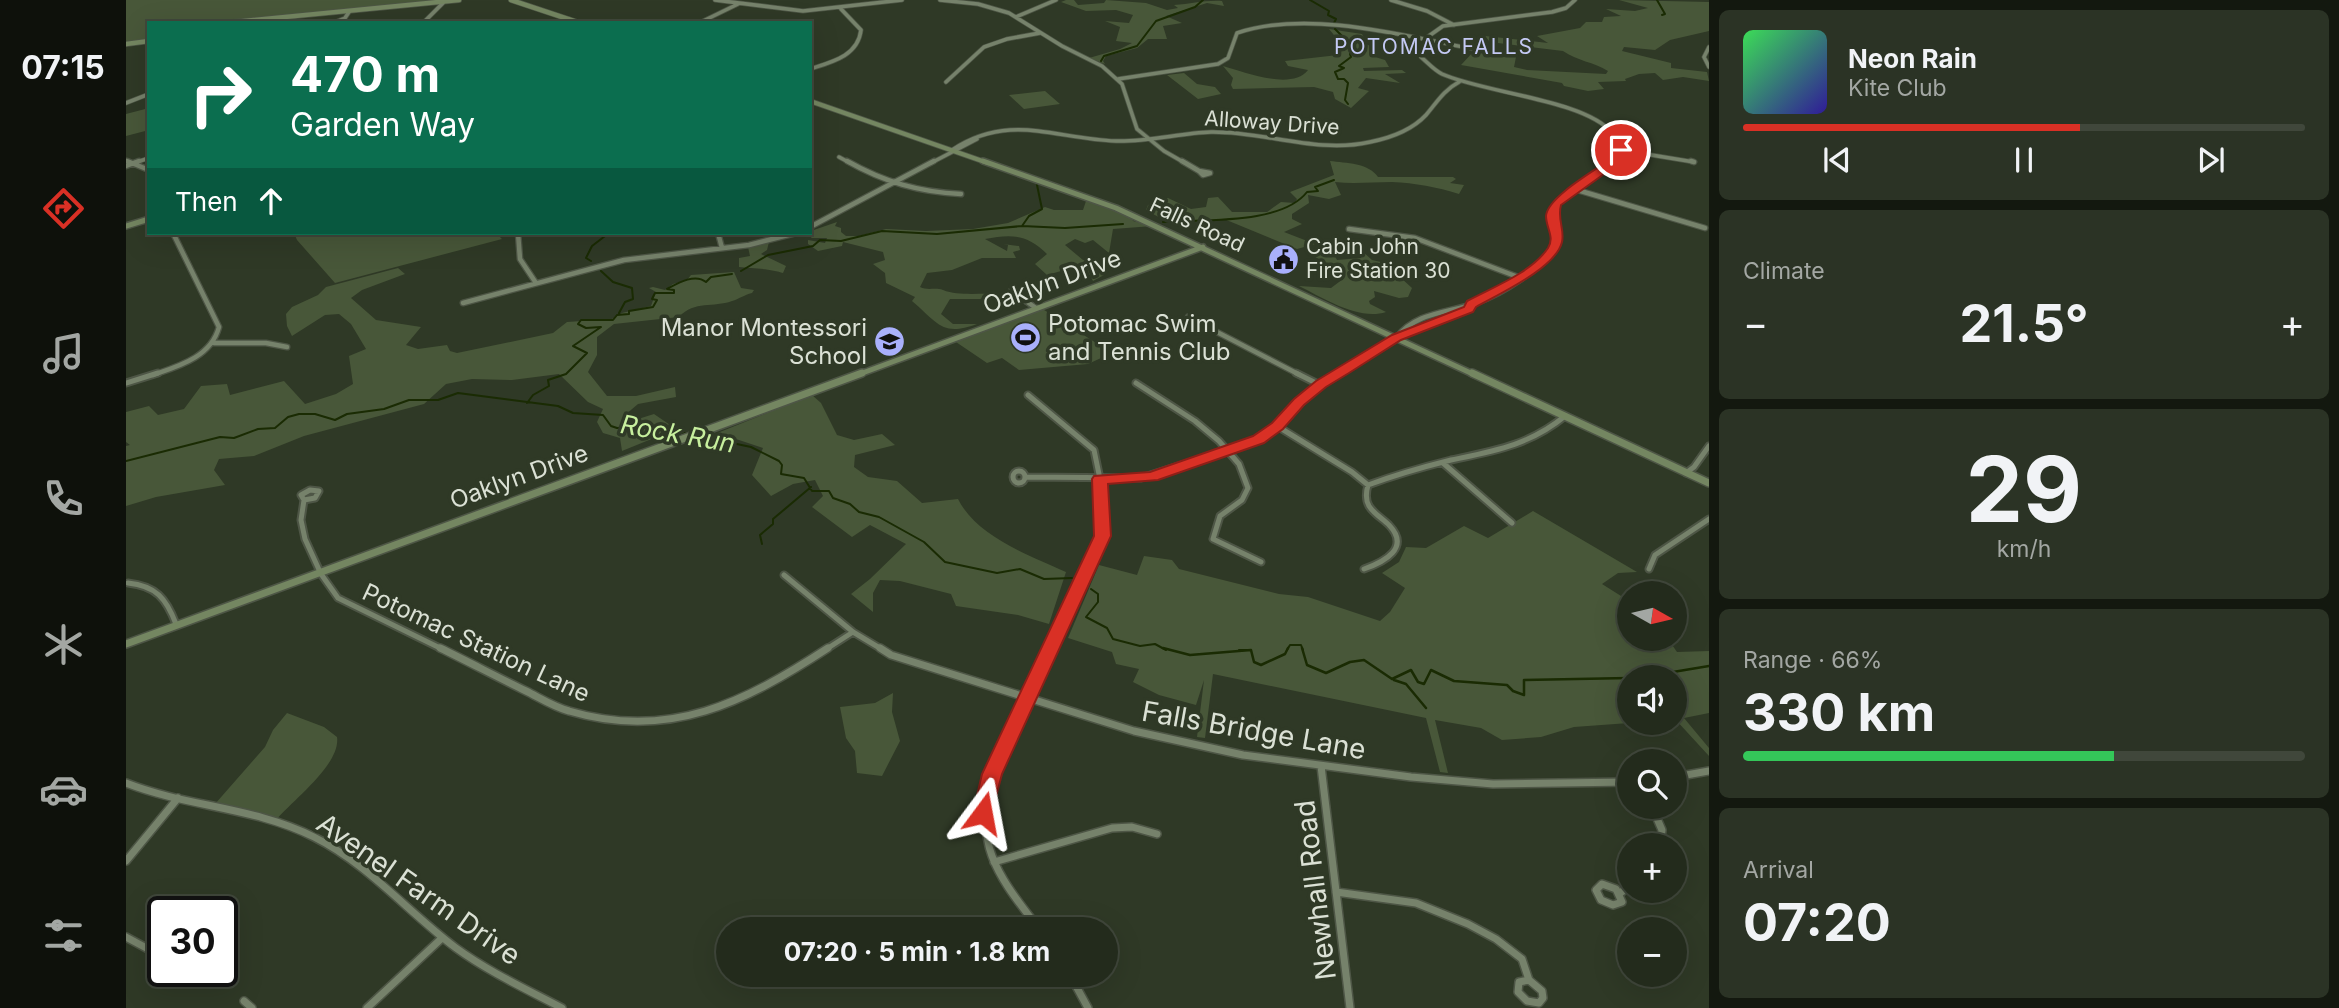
<!DOCTYPE html>
<html lang="en">
<head>
<meta charset="utf-8">
<style>
  :root { --surface:#232b1c; --page:#2b3325; --text:#f1f3f6; --muted:#a3a7a3; --line:#40473b; --accent:#d93025 }
  body { margin:0; font-family:Inter,sans-serif; background:var(--page); color:var(--text); height:100vh; display:flex; flex-direction:column; font-size:26px; white-space:nowrap }
  * { box-sizing:border-box; margin:0 }
  p { font-size:23px; color:var(--muted) }
  .icon { flex:none; width:38px; height:38px; fill:none; stroke:currentColor; stroke-width:2; stroke-linecap:round; stroke-linejoin:round }
  .map { position:relative; flex:1; overflow:hidden }
  .details { display:flex; flex-direction:column; gap:10px; padding:10px; background:#13180f; width:630px }
  .details>* { flex:none }
  .hud { position:absolute; left:21px; top:21px; width:665px; height:214px; border-radius:0px; box-shadow:0 7px 28px #0002,0 0 0 2px var(--line); background:#0b6e4f; color:#fff; overflow:hidden }
  .needle { width:46px; rotate:98deg }
  .tools { position:absolute; left:1491px; top:581px; display:grid; gap:14px }
  .tools a { display:grid; place-items:center; width:70px; height:70px; border-radius:50%; background:var(--surface); box-shadow:0 7px 28px #0002,0 0 0 2px var(--line); font-size:35px }
  .speed { position:absolute; left:21px; top:896px; display:flex; gap:14px; font-size:35px; font-weight:700; text-align:center }
  .speed>* { display:grid; place-content:center; width:91px; height:91px; border-radius:50%; background:var(--surface); box-shadow:0 7px 28px #0002,0 0 0 2px var(--line); line-height:1 }
  .speed .limit { border:4px solid #111; border-radius:10px; background:#fff; color:#111 }
  .pin { position:absolute; display:grid; place-items:center; width:60px; height:60px; color:#fff; margin:-30px; border:4px solid #fff; border-radius:50%; box-shadow:0 2px 7px #0007 }
  .me { position:absolute; width:77px; margin:-38px; rotate:13deg; stroke-linejoin:round; filter:drop-shadow(0 0 5px #0008) }
  .turn { display:flex; align-items:center; gap:24px; height:147px; padding:0 28px; font-size:32px }
  .turn .icon { width:91px; height:91px; stroke-width:2.5 }
  .turn b { display:block; font-size:49px; line-height:60px }
  .then { display:flex; align-items:center; height:66px; padding:0 28px; background:#0003; gap:14px; font-size:26px }
  .big { font-size:52px; font-weight:700; line-height:1.1 }
  .details .card { flex:1; display:flex; flex-direction:column; justify-content:center; gap:10px; min-width:0; padding:0 24px; border-radius:10px; background:var(--page) }
  .details .dial { align-items:center; gap:0 }
  .dial b { font-size:91px; line-height:1 }
  .song { display:flex; align-items:center; gap:21px }
  .cover { width:84px; height:84px; border-radius:10px; background:linear-gradient(135deg,hsl(130 70% 55%),hsl(250 70% 35%)) }
  .played { height:7px; border-radius:4px; background:linear-gradient(90deg,var(--accent) 60%,var(--line) 60%) }
  .keys { display:flex; justify-content:space-around; direction:ltr }
  .heat { display:flex; justify-content:space-between; align-items:center; font-size:38px; direction:ltr }
  .charge { height:10px; border-radius:5px; background:linear-gradient(90deg,#34c759 66%,var(--line) 0) }
  .trip { position:absolute; left:590px; top:917px; width:402px; height:70px; border-radius:35px; background:var(--surface); box-shadow:0 7px 28px #0002,0 0 0 2px var(--line); font-weight:700; line-height:70px; text-align:center }
  main { display:flex; flex:1; min-height:0 }
  .dock { display:flex; flex-direction:column; width:126px; justify-content:space-around; align-items:center; background:#0e110b; color:var(--muted) }
  .dock .icon { width:49px; height:49px }
  .dock .on { color:var(--accent) }
  .dock b { font-size:32px; color:var(--text) }
  .map>svg:first-child { display:block }
  .green { fill:#485739 }
  .lines { fill:none; stroke-linecap:round; stroke-linejoin:round }
  .stream-far1 { stroke:#1a2b03; stroke-width:2 }
  .stream { stroke:#1a2b03; stroke-width:2.5 }
  .street-far3-casing { stroke:#4e5646; stroke-width:5 }
  .street-far2-casing { stroke:#4e5646; stroke-width:7 }
  .street-far1-casing { stroke:#4e5646; stroke-width:9 }
  .street-casing { stroke:#4e5646; stroke-width:10 }
  .secondary-far2-casing { stroke:#4e5646; stroke-width:6 }
  .secondary-far1-casing { stroke:#4e5646; stroke-width:8 }
  .secondary-casing { stroke:#4e5646; stroke-width:10 }
  .street-far3 { stroke:#76826b; stroke-width:3.5 }
  .street-far2 { stroke:#76826b; stroke-width:4.5 }
  .street-far1 { stroke:#76826b; stroke-width:5 }
  .street { stroke:#76826b; stroke-width:7 }
  .secondary-far2 { stroke:#748661; stroke-width:4.5 }
  .secondary-far1 { stroke:#748661; stroke-width:5 }
  .secondary { stroke:#748661; stroke-width:7 }
  .route { fill:#d93025; stroke:#8d1f18; stroke-width:2 }
  .labels { text-anchor:middle; stroke-width:7; stroke-linejoin:round; paint-order:stroke }
  .far-neighbourhood-label { font-size:21px; letter-spacing:2px; fill:#c4c9f4; stroke:#2f3926 }
  .far-street-label { font-size:21px; fill:#dbe1d5; stroke:#2f3926 }
  .far-poi-label { font-size:21px; fill:#dbe1d5; stroke:#2f3926; text-anchor:start }
  .street-label { font-size:24px; fill:#dbe1d5; stroke:#2f3926 }
  .poi-label { font-size:24px; fill:#dbe1d5; stroke:#2f3926; text-anchor:start }
  .water-label { font-size:26px; font-style:italic; fill:#c7ef9e; stroke:#2f3926 }
  .near-street-label { font-size:28px; fill:#dbe1d5; stroke:#2f3926 }
</style>
</head>
<body>
<main>
<nav class="dock">
<b>07:15</b>
<svg class="icon on" aria-label="directions" viewBox="0 0 24 24"><path d="M12 3l9 9-9 9-9-9zM9 14v-3h6M13 9l2 2-2 2"/></svg>
<svg class="icon" aria-label="music" viewBox="0 0 24 24"><path d="M9 18V5l10-2v13"/><circle cx="6" cy="18" r="3"/><circle cx="16" cy="16" r="3"/></svg>
<svg class="icon" aria-label="phone" viewBox="0 0 24 24"><path d="M5 4h4l2 5-3 2q2 4 5 5l2-3 5 2v4C11 20 4 13 5 4z"/></svg>
<svg class="icon" aria-label="climate" viewBox="0 0 24 24"><path d="M12 3v18M4 7l16 10M4 17L20 7"/></svg>
<svg class="icon" aria-label="car" viewBox="0 0 24 24"><path d="M5 17H2v-5l4-1 3-4h7l3 4 3 1v5h-3M9 17h6M6 11h13"/><circle cx="7" cy="17" r="2"/><circle cx="17" cy="17" r="2"/></svg>
<svg class="icon" aria-label="filters" viewBox="0 0 24 24"><path d="M4 7h16M4 17h16"/><circle cx="9" cy="7" r="2"/><circle cx="15" cy="17" r="2"/></svg>
</nav>
<div class="map">
<svg width="1583" height="1008" viewBox="0 0 1583 1008">
  <rect width="100%" height="100%" fill="#2f3926"/>
  <path class="green" d="M0,0H326C225,10 124,23 23,23V39L0,42Z
    M940,0H948L952,5L978,3L980,0L1020,3L1041,10L1052,8L1048,5C1065,4 1079,0 1096,1L1098,6L1081,3L1040,16L1056,23L1037,26L1041,39H1022L1011,48L980,56L977,61L979,64L963,58L994,49L1006,43L990,41L994,27L979,21L1003,23L1007,15L990,10L960,11L935,2Z
    M1493,0L1583,2V31L1544,40L1529,50L1498,47L1496,51L1545,63V68L1581,72L1583,81L1557,77L1537,80L1529,73L1513,74L1499,79L1500,81L1472,82L1478,89L1462,91L1438,86L1436,83L1335,65L1348,51L1364,56L1390,57L1388,67L1401,70L1480,74L1482,71C1468,62 1451,61 1437,51L1364,42L1359,36L1422,43L1411,36L1454,28L1460,22H1476L1478,17L1495,16L1480,9L1509,11L1522,8Z
    M1203,29L1236,34L1238,38L1227,40L1251,48L1246,52L1250,55L1249,57L1259,60L1263,67L1237,68L1238,71L1276,70L1280,73L1259,74L1274,83L1240,78L1232,88L1243,91L1225,108L1209,99L1207,92L1188,87L1107,89L1105,85L1107,78L1097,66C1118,72 1166,91 1182,70L1162,66L1159,61L1212,55L1209,48L1217,46Z
    M1058,73L1071,84L1089,87L1095,94L1072,99L1041,75Z
    M919,91L934,104L898,109L883,95Z
    M23,108V130L0,136V114Z
    M1204,161C1220,163 1243,163 1252,177H1327L1330,179L1324,183L1338,185L1333,194C1311,187 1289,183 1266,182C1246,182 1228,184 1209,182L1215,195L1203,199L1182,195L1183,203L1166,214V219L1176,224L1158,232L1189,244L1171,249L1098,219L1045,224L1020,210L1022,205L1042,198L1065,209L1080,207L1082,198L1092,197L1106,212H1141L1155,202L1169,203L1171,199L1164,192L1208,175Z
    M961,198L1005,215L1007,221L1027,226L987,229L983,253L967,240L959,243L949,239L939,245L957,260L973,263L969,271L978,275L967,281L964,275L954,273L949,267L921,275L909,264L921,254C901,234 885,234 859,239L881,251L882,245L877,244L893,246L894,250L887,252L890,258H856L826,270L801,273L794,287C802,291 809,287 817,290C832,296 852,293 869,294L854,299H824L815,314L827,324H851C816,337 812,323 786,301L789,297L760,283L759,273L747,264L759,260L757,252L717,242L716,246L692,251L682,244V240L699,243L701,238H686L679,233L711,222L709,226L715,228V232L720,236H733L760,229L800,231L847,229L882,223L919,207L928,210H957Z
    M168,233H370L376,239L209,283L171,240Z
    M643,242L641,250L635,254L660,266L657,273C647,269 625,268 613,267V258L624,256L622,247Z
    M1187,250L1208,254L1211,260L1235,258L1236,251L1246,260L1273,266L1277,274L1275,278L1286,288L1282,297L1273,298L1248,291L1249,297L1243,301L1244,304L1260,312C1233,321 1197,298 1173,286L1205,288L1217,279L1213,270L1180,252Z
    M272,268L279,274L236,290L225,298L250,320L295,327L280,345L292,349L321,345L324,351L331,353L427,333L441,322L486,319L496,313L525,306L530,292L523,288L527,287L539,290L547,284L561,280L565,275L608,272L615,288L628,290L626,293C618,295 613,299 606,301C587,308 569,300 553,317L488,324L471,337V355L462,372L481,396H510L549,387L550,397L512,404L499,415L509,420L528,414L550,429L496,451L494,438L477,433L471,422L477,409L462,402L433,374L386,380L346,379L320,384L298,404L178,436L128,456L93,459L88,470L99,485L30,497L0,506V446L4,445L0,442V412L23,406L32,415L58,409L75,386L101,384L104,395L158,381L179,404L210,394L227,384L223,356L240,349L225,324L213,314L199,315L166,336L161,326L160,314L166,307L192,295L200,287Z
    M915,308L986,353L962,364L893,370L876,358L861,363L827,340Z
    M686,395L695,403L711,435L728,440L756,434L769,445L729,455L728,467L742,477L771,481L796,503L832,499C851,537 903,555 940,572L923,624L892,615L830,606L825,594L774,581L754,580L747,593V612L725,594L744,579L780,544L744,525L726,537L686,507L697,496L689,480L667,484L645,496L626,475L637,448L607,438L584,436Z
    M1407,511L1511,572L1492,573L1476,584L1503,601V639H1542L1551,652L1583,651V713L1558,718L1583,748V756L1549,719V677H1503V723L1448,727L1415,737L1376,740L1355,728L1309,720L1322,773L1314,772L1300,718L1087,674L1079,738L1071,737L1078,680L1070,705L1033,695L1007,682L1013,669L990,664L986,652L942,638L973,565L1011,575L1018,556L1046,560L1053,569L1153,594L1182,597L1254,621L1264,612L1279,588L1256,573L1273,562L1280,547L1300,548L1338,526L1362,538Z
    M767,693L766,712L774,741L756,776L731,773L729,751L720,738L714,707L749,703Z
    M161,713L198,727L211,737C215,764 167,800 151,819L89,804L139,747L147,730Z"/>
  <g class="lines">
    <path class="stream-far1" d="M1184,0L1203,11L1202,15L1210,19L1207,25
      M1531,0L1539,14L1536,15
      M1209,29L1229,49L1226,50L1229,52L1224,54L1225,57L1213,66L1218,68L1209,72L1212,79H1218L1222,83L1219,100L1222,104
      M975,61L978,56L1011,46L1030,21L1069,7L1077,0
      M1037,222C1078,219 1155,225 1181,192L1192,191L1189,187L1208,180
      M896,226L939,228L997,224
      M465,261L460,258L466,246L483,233
      M475,271L487,282L506,288L507,299L499,302L493,313
      M615,271L642,255L687,246L694,240L715,241L756,231L811,234L896,226L903,216L916,209L911,185
      M401,403L407,395L423,386L422,380L440,374L461,353L447,346L475,327L460,328L452,324L455,320H487L491,315L503,314V311L527,307L531,300L526,299L529,293H548V290L541,289C552,283 569,273 580,282L585,277L606,274
      M573,436L625,447L653,461L656,465L655,474L678,478L686,491H703L707,498L724,504L733,512L753,517L798,542L819,562L871,573L894,569L918,579L946,578
      M0,461L94,437L108,438L132,429L149,428L162,417L173,414H189L209,420L221,414L258,409L283,400H312L332,393L432,406L447,413L477,415L485,426L491,428L524,427L564,434
      M636,544L634,535L647,524V519L685,487
      M965,589L972,594V602L960,617L981,628L987,639L1014,646L1029,644L1040,650
      M1113,650H1125
      M1161,650L1164,645H1175L1177,650"/>
    <path class="stream" d="M1037,648L1064,655L1125,650L1128,662L1135,665L1159,654L1162,648
      M1176,648L1181,665L1200,673L1224,662L1238,660L1266,679L1285,670L1292,682L1298,684L1305,670L1328,681L1381,685L1387,691L1398,695V680L1503,678
      M1519,677L1527,670L1547,672L1583,666
      M1268,680L1280,684L1300,708"/>
    <defs>
      <path id="street-far3" d="M589,0L677,11L776,0
        M814,0L852,4L883,13L936,46L976,66L996,84L1011,129L1038,151L1059,163
        M1265,0L1301,11L1328,25
        M1449,0L1440,8L1426,12L1317,26L1300,38L1295,57C1302,63 1308,70 1316,74C1358,93 1460,100 1486,133C1490,138 1492,147 1495,153L1488,163
        M890,17L930,0
        M207,23L219,18L223,12
        M297,23L317,3
        M432,23L443,19
        M573,23L612,4
        M1583,47L1578,57L1583,67
        M684,69C706,62 732,56 735,30L715,9
        M992,79L1092,64L1102,58L1111,33C1185,8 1287,38 1362,52
        M820,82L858,47L881,39L914,33
        M0,103L23,94
        M826,150C884,112 929,139 990,141C1022,142 1054,133 1085,132C1138,131 1191,154 1244,142C1264,138 1285,131 1300,115C1311,102 1318,90 1333,82
        M1495,150L1568,162
        M713,157L724,163
        M0,161L6,163
        M8,163L23,158
        M805,163L851,139"/>
      <path id="street-far2" d="M1,161L23,170
        M721,161C758,182 793,192 835,194
        M1056,161L1073,171
        M1565,161L1568,162
        M0,166L13,161
        M1073,171L1084,173L1077,175Z
        M1448,189L1579,228
        M684,227L808,161
        M1223,229L1289,238L1392,277
        M392,233L394,259L410,283
        M592,233L596,248
        M885,291L910,308
        M337,303L498,260L623,245L670,233
        M1062,317L1174,375
        M1271,337C1290,312 1322,313 1350,303C1377,293 1413,271 1429,246L1427,212L1432,201L1489,161
        M88,343H140L161,347
        M27,375C53,366 85,357 93,327L47,233
        M1211,375L1271,337L1342,309L1346,304"/>
      <path id="street-far1" d="M1170,373L1194,385
        M0,383L32,373
        M1010,383L1069,421L1093,441L1113,464L1122,488L1116,500L1094,516L1087,539L1135,562
        M902,395L968,450L974,479L978,529L923,650
        M1151,426L1226,472L1242,485C1240,492 1239,499 1243,506C1248,514 1257,519 1263,525C1285,548 1258,562 1238,569
        M1317,463L1386,523
        M887 477a6 6 0 1 1 12 0a6 6 0 1 1-12 0Z
        M1560,473L1568,467L1583,446
        M900,477L1015,478L1121,444L1142,434L1194,385L1213,373
        M1242,485C1269,475 1297,467 1325,460C1368,451 1404,445 1439,416
        M184,490L193,491L189,498L178,500L175,495Z
        M178,500L175,520L179,539L195,574L212,598L318,650
        M1523,569L1529,555L1583,519
        M658,575L727,632L757,650
        M2,583C30,586 40,598 50,624
        M699,650L727,632"/>
      <path id="street" d="M314,648C343,662 371,677 400,691C414,698 428,707 443,711C544,741 619,702 702,648
        M754,648L765,655L1008,731L1117,755L1285,777L1367,784L1503,782
        M1195,766L1224,1008
        M1549,777L1583,771
        M0,783C61,807 129,807 188,837C242,864 282,912 330,948C363,972 400,989 436,1008
        M1526,807L1536,830L1534,845
        M0,861L52,798
        M868,862L986,828L1006,827L1031,834
        M1476,884L1490,889L1496,902L1487,905L1475,900L1470,890Z
        M1210,892L1290,903L1342,924L1370,939L1396,959L1403,980
        M1494,893L1503,887
        M913,929C896,906 876,883 866,856C842,791 896,708 923,648
        M0,937L37,957
        M944,975L962,1008
        M1403,980L1416,991L1417,998L1413,1003L1401,1001L1392,992L1393,982Z
        M118,1001L126,1008
        M241,1008L316,938"/>
      <path id="secondary-far2" d="M385,0L454,23
        M98,23L333,0
        M0,44L23,41
        M684,101L862,163"/>
      <path id="secondary-far1" d="M857,161L990,208L1349,375
        M0,226L23,219
        M731,375L1077,247"/>
      <path id="secondary" d="M1346,373L1583,483
        M0,644L736,373"/>
    </defs>
    <use href="#street-far3" class="street-far3-casing"/>
    <use href="#street-far2" class="street-far2-casing"/>
    <use href="#street-far1" class="street-far1-casing"/>
    <use href="#street" class="street-casing"/>
    <use href="#secondary-far2" class="secondary-far2-casing"/>
    <use href="#secondary-far1" class="secondary-far1-casing"/>
    <use href="#secondary" class="secondary-casing"/>
    <use href="#street-far3" class="street-far3"/>
    <use href="#street-far2" class="street-far2"/>
    <use href="#street-far1" class="street-far1"/>
    <use href="#street" class="street"/>
    <use href="#secondary-far2" class="secondary-far2"/>
    <use href="#secondary-far1" class="secondary-far1"/>
    <use href="#secondary" class="secondary"/>
  </g>
  <path class="route" d="M1491,148L1500,150L1496,161L1435,205C1431,219 1439,230 1436,242C1430,268 1373,294 1350,307L1347,312L1275,340L1223,373L1200,387L1178,405L1157,429L1138,443L1032,480L982,484L985,536L876,774L864,819L857,822L850,819L847,813L856,774L968,536L966,479L968,476L1024,472L1127,436L1146,423L1168,399L1190,381L1213,367L1266,335L1338,307L1341,301C1367,287 1405,273 1422,248C1429,237 1420,228 1420,216C1421,197 1471,169 1488,157Z"/>
  <defs>
    <symbol id="civic-disc" viewBox="-11 -11 22 22"><circle r="9.5" fill="#a9b0fc" stroke="#2f3926"/><path d="M-.6-6.5H3V-4.5H.6V-3L4-1V1h2V6H-6V1h2V-1L-.6-3ZM-1.2 2.5V6h2.4V2.5Z" fill="#111"/></symbol>
    <symbol id="stadium-disc" viewBox="-11 -11 22 22"><circle r="9.5" fill="#a9b0fc" stroke="#2f3926"/><path d="M0-5a6.5 5 0 1 0 0 10a6.5 5 0 1 0 0-10ZM-3.5-1.8h7v3.6h-7Z" fill="#111"/></symbol>
    <symbol id="school-disc" viewBox="-11 -11 22 22"><circle r="9.5" fill="#a9b0fc" stroke="#2f3926"/><path d="M0-5L7-2L0 1L-7-2ZM-4 1L0 2.5L4 1V4Q0 6-4 4Z" fill="#111"/></symbol>
  </defs>
  <g fill-rule="evenodd">
    <use href="#civic-disc" x="1140" y="242" width="35" height="35"/>
    <use href="#stadium-disc" x="882" y="320" width="35" height="35"/>
    <use href="#school-disc" x="746" y="324" width="35" height="35"/>
  </g>
  <g class="labels">
    <g class="far-neighbourhood-label">
      <text x="1308" y="54">POTOMAC FALLS</text>
    </g>
    <g class="far-street-label">
      <text transform="translate(1146 123) rotate(4)" y="7">Alloway Drive</text>
      <text transform="translate(1071 225) rotate(25)" y="7">Falls Road</text>
    </g>
    <g class="far-poi-label">
      <text x="1180" y="254">Cabin John<tspan x="1180" dy="24">Fire Station 30</tspan></text>
    </g>
    <g class="street-label">
      <text transform="translate(926 282) rotate(-20)" y="8">Oaklyn Drive</text>
      <text transform="translate(393 477) rotate(-20)" y="8">Oaklyn Drive</text>
      <text transform="translate(350 643) rotate(25)" y="8">Potomac Station Lane</text>
    </g>
    <g class="poi-label">
      <text x="922" y="332">Potomac Swim<tspan x="922" dy="28">and Tennis Club</tspan></text>
      <text x="741" y="336" text-anchor="end">Manor Montessori<tspan x="741" dy="28">School</tspan></text>
    </g>
    <g class="water-label">
      <text transform="translate(552 434) rotate(10)" y="9">Rock Run</text>
    </g>
    <g class="near-street-label">
      <text transform="translate(1128 730) rotate(10)" y="10">Falls Bridge Lane</text>
      <text transform="translate(293 889) rotate(35)" y="10">Avenel Farm Drive</text>
      <text transform="translate(1189 890) rotate(-97)" y="10">Newhall Road</text>
    </g>
  </g>
</svg>
<div class="tools">
<a><svg class="needle" viewBox="-14 -14 28 28"><path d="M0-13l5 13h-10z" fill="#e53935"/><path d="M0 13l5-13h-10z" fill="#a3a7a3"/></svg></a>
<a><svg class="icon" aria-label="sound" viewBox="0 0 24 24"><path d="M4 9h4l5-4v14l-5-4H4zM17 9q2 3 0 6"/></svg></a>
<a><svg class="icon" aria-label="search" viewBox="0 0 24 24"><circle cx="10" cy="10" r="6"/><path d="M15 15l6 6"/></svg></a>
<a>+</a>
<a>−</a>
</div>
<div class="speed"><div class="limit">30</div></div>
<div class="pin" style="left:1495px;top:150px;background:#d93025"><svg class="icon" aria-label="arrive" viewBox="0 0 24 24"><path d="M6 21V4h12l-3 4 3 4H6"/></svg></div>
<svg class="me" style="left:857px;top:813px" viewBox="-20 -20 40 40"><path d="M0-17L14 15 0 8-14 15z" fill="#d93025" stroke="#fff" stroke-width="4"/></svg>
<div class="trip">07:20 · 5 min · 1.8 km</div>
<div class="hud">
<div class="turn"><svg class="icon" aria-label="right" viewBox="0 0 24 24"><path d="M7 20v-9h11M14 6l5 5-5 5"/></svg><div><b>470 m</b>Garden Way</div></div>
<div class="then">Then<svg class="icon" aria-label="ahead" viewBox="0 0 24 24"><path d="M12 20V5M6 11l6-6 6 6"/></svg></div>
</div>
</div>
<section class="details">
<div class="card">
<div class="song"><i class="cover"></i><div><b>Neon Rain</b><p>Kite Club</p></div></div>
<div class="played"></div>
<div class="keys"><svg class="icon" aria-label="previous" viewBox="0 0 24 24"><path d="M18 5L8 12l10 7zM5 5v14"/></svg><svg class="icon" aria-label="pause" viewBox="0 0 24 24"><path d="M8 5v14M16 5v14"/></svg><svg class="icon" aria-label="next" viewBox="0 0 24 24"><path d="M6 5l10 7-10 7zM19 5v14"/></svg></div>
</div>
<div class="card"><p>Climate</p>
<div class="heat"><a>−</a><b class="big">21.5°</b><a>+</a></div>
</div>
<div class="card dial"><b>29</b><p>km/h</p></div>
<div class="card"><p>Range · 66%</p><b class="big">330 km</b><div class="charge"></div></div>
<div class="card"><p>Arrival</p><b class="big">07:20</b></div>
</section>
</main>
</body>
</html>
